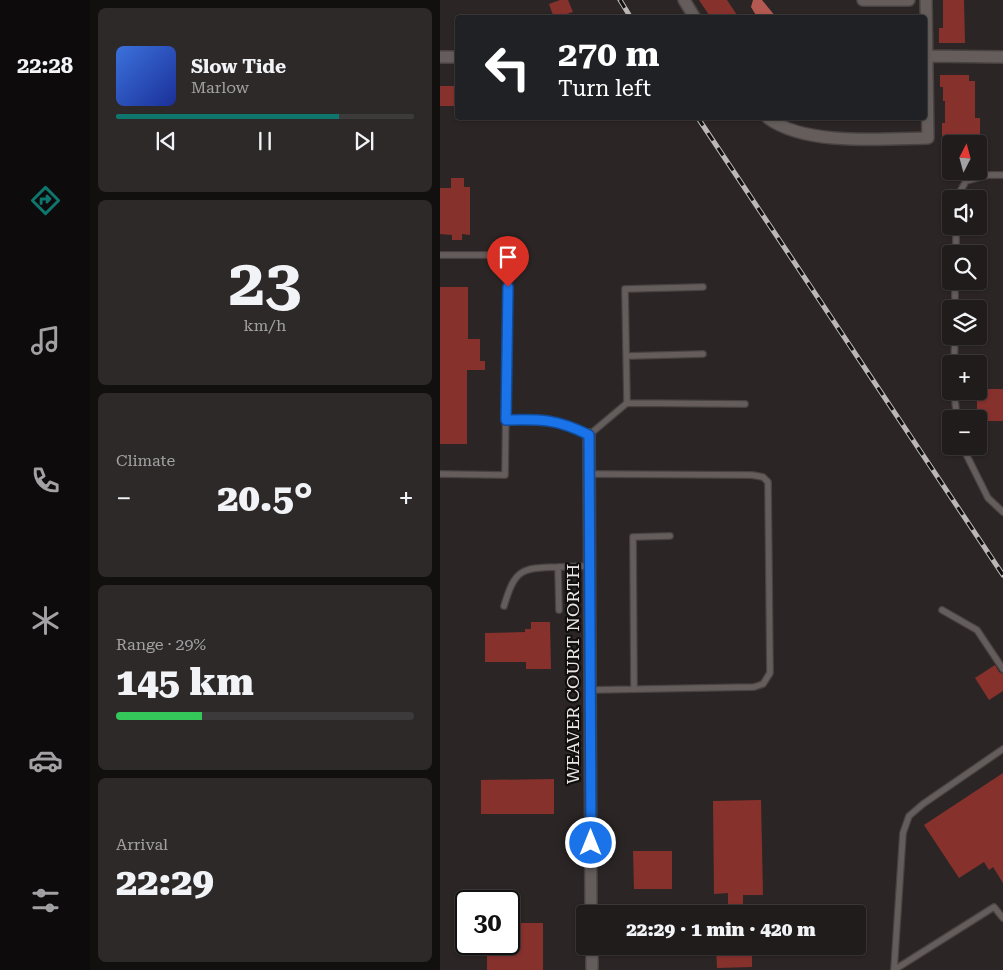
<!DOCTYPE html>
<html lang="en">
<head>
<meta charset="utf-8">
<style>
  :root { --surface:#201c1c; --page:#2d2929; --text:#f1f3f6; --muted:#a2a1a3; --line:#3d3a3b; --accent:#0f766e }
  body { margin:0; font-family:"Roboto Serif",serif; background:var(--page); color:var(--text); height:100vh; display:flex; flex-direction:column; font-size:19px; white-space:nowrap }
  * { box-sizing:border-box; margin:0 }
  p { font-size:16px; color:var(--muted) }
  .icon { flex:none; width:28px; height:28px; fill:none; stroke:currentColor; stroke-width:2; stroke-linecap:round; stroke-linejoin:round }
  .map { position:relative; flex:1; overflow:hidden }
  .panel { display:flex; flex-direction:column; gap:8px; padding:8px; background:#120f0f; width:350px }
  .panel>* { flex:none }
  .guide { position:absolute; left:15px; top:15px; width:472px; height:105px; border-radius:5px; box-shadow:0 1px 4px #0004,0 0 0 1px var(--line); background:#202124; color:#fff; overflow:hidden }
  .needle { width:32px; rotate:6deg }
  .fabs { position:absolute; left:502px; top:135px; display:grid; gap:10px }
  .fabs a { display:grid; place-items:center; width:45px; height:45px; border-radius:5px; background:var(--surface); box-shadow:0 1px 4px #0004,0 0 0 1px var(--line); font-size:25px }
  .speed { position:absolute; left:15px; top:890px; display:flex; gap:10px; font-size:25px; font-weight:700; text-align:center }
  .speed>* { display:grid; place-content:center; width:65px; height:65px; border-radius:50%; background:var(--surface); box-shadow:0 1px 4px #0004,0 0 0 1px var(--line); line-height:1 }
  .speed .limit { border:2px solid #111; border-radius:8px; background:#fff; color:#111 }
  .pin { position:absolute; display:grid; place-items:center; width:42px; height:42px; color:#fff; margin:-51px -21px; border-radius:50% 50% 50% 0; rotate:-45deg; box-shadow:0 0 5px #0007 }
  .pin .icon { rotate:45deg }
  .me { position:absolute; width:55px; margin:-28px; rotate:0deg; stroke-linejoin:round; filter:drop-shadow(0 0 4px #0008) }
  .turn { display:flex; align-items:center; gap:18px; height:105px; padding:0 20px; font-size:22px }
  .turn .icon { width:65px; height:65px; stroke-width:2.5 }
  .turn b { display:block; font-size:35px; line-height:42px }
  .big { font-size:38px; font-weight:800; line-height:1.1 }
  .panel .card { flex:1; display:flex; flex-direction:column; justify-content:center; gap:8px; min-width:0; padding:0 18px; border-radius:8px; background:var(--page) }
  .panel .dial { align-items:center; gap:0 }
  .dial b { font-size:65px; line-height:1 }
  .song { display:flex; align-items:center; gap:15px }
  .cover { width:60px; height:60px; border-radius:8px; background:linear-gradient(135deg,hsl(220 70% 55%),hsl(230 70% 35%)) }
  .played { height:5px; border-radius:2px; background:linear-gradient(90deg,var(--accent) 75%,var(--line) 75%) }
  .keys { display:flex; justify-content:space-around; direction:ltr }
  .heat { display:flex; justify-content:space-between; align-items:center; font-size:28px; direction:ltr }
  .charge { height:8px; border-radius:4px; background:linear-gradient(90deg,#34c759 29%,var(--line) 0) }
  .trip { position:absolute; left:136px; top:905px; width:290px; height:50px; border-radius:5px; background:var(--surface); box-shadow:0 1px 4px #0004,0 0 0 1px var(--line); font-weight:800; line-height:50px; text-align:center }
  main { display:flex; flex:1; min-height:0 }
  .menu { display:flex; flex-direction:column; width:90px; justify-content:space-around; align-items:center; background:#0d0b0b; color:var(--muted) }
  .menu .icon { width:35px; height:35px }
  .menu .active { color:var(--accent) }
  .menu b { font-size:22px; color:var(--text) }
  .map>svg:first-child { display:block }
  .water { fill:#b35951 }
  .building { fill:#87312d }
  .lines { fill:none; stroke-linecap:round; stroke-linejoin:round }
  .service-casing { stroke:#484342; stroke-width:8 }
  .minor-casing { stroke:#484342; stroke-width:14 }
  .service { stroke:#645d5c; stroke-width:5.5 }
  .minor { stroke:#645d5c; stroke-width:11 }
  .rail-casing { stroke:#bbb7b6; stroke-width:5 }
  .rail { stroke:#120f0f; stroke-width:3; stroke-dasharray:9; stroke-linecap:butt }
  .route-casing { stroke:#114b97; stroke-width:12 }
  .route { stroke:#1a73e8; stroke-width:9 }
  .labels { text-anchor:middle; stroke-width:4.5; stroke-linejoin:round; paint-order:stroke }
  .street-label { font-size:18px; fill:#ebe7e7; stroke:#120f0f }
</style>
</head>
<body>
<main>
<nav class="menu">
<b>22:28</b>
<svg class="icon active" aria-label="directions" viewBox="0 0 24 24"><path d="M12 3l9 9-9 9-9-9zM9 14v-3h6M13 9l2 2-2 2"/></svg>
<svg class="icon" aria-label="music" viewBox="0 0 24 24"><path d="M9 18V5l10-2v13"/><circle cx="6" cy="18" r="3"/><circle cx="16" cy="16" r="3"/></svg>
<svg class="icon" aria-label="phone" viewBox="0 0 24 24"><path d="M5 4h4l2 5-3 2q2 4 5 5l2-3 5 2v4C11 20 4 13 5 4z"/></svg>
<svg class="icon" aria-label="climate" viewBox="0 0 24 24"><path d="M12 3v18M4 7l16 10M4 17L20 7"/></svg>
<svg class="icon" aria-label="car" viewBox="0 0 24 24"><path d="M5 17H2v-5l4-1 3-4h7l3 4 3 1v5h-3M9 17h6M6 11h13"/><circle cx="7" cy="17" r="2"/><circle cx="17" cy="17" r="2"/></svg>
<svg class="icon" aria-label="filters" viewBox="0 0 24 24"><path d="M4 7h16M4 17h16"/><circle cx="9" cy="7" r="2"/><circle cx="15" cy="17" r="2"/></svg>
</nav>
<section class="panel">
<div class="card">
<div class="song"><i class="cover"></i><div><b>Slow Tide</b><p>Marlow</p></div></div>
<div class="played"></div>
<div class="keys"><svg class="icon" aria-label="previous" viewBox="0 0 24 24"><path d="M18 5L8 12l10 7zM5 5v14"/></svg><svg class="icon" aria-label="pause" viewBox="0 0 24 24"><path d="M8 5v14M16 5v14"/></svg><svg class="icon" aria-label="next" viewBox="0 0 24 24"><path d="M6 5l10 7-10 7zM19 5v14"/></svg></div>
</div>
<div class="card dial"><b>23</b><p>km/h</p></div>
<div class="card"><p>Climate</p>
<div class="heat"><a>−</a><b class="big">20.5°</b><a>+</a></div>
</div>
<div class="card"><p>Range · 29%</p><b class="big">145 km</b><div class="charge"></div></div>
<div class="card"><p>Arrival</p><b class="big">22:29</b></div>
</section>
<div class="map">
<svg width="563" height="970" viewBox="0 0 563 970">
  <rect width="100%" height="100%" fill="#2b2625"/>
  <path class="water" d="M313,0H322L336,17H317L311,7Z"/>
  <path class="building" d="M120,0H128L133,12L114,18L109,4Z
    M259,0H287L299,18H271Z
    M503,0H524L525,43H499V28H503Z
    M500,75H529V81H535V118H540V136H502V123H505V101H503V87H500Z
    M0,86H18V106H0Z
    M11,178H24V187H30V235L22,234V240H12V235L0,234V188H11Z
    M0,287H28V339H40V361H45V370H27V444H0Z
    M539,389H563V421H539V419H537V391H539Z
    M91,622H110L111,669H86V662H45V633L85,632V629H91Z
    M555,665L559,672L563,674V691L549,700L535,678Z
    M563,773V883L553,867L549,870L544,862L519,878L484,825Z
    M114,779V814H41V780Z
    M321,800L323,895H303V914H288V893L274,894L273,801Z
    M193,851H232V889H194Z
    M69,923H103V970H47V944H69Z
    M276,946H312V967L277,968Z"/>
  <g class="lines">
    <defs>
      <path id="service" d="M516,199L526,181L549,175H563
        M516,254V226
        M0,255H68L65,475L0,474
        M515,309V281
        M187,356L263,354
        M514,364L515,336
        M514,391L517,419
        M187,403L185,289L263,287
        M66,420C101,419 117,420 149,435L187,403L305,404
        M522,446L548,498L563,512
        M149,474L312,475L323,477L328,482L330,673L323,684L314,687L151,690
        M64,606C75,569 81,568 118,567
        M119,610L118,567L150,566
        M502,610L537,630L563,669
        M194,689L193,537L230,536
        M454,970L463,833L469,816L483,804L563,749
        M454,970L554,907L563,918"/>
      <path id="minor" d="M244,0L255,18
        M423,0H469
        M486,56L563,57
        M0,57H18
        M328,118C365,146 443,139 488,138L486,0
        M149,435L151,914
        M152,946V970"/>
    </defs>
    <use href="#service" class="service-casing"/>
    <use href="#minor" class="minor-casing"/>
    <use href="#service" class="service"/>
    <use href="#minor" class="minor"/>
    <defs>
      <path id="rail" d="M180,0L191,18
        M258,118L563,575"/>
    </defs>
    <use href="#rail" class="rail-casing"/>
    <use href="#rail" class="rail"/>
  </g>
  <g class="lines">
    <defs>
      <path id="route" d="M68,287L66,420C101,419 117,419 149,435L151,843"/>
    </defs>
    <use href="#route" class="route-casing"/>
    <use href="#route" class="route"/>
  </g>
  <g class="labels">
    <g class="street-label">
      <text transform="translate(133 674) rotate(-90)" y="6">WEAVER COURT NORTH</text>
    </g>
  </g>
</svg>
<div class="fabs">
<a><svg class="needle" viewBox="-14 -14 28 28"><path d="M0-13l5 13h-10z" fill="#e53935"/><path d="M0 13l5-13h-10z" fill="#a2a1a3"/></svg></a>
<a><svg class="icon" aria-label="sound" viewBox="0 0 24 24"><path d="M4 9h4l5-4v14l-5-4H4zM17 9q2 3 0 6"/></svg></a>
<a><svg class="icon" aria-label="search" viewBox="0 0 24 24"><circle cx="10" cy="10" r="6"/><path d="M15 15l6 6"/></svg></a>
<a><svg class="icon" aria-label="layers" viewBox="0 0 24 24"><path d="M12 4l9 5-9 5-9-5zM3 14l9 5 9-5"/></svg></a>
<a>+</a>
<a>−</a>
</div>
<div class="speed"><div class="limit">30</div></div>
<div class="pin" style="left:68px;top:287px;background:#d93025"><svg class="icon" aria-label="arrive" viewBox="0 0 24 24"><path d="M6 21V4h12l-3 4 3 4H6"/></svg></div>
<svg class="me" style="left:151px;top:843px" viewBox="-20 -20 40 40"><circle r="17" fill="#1a73e8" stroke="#fff" stroke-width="3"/><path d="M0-11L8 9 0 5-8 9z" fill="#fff"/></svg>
<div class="trip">22:29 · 1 min · 420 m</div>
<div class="guide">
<div class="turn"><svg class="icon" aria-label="left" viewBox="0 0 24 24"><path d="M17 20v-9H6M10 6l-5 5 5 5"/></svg><div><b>270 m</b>Turn left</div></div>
</div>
</div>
</main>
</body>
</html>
